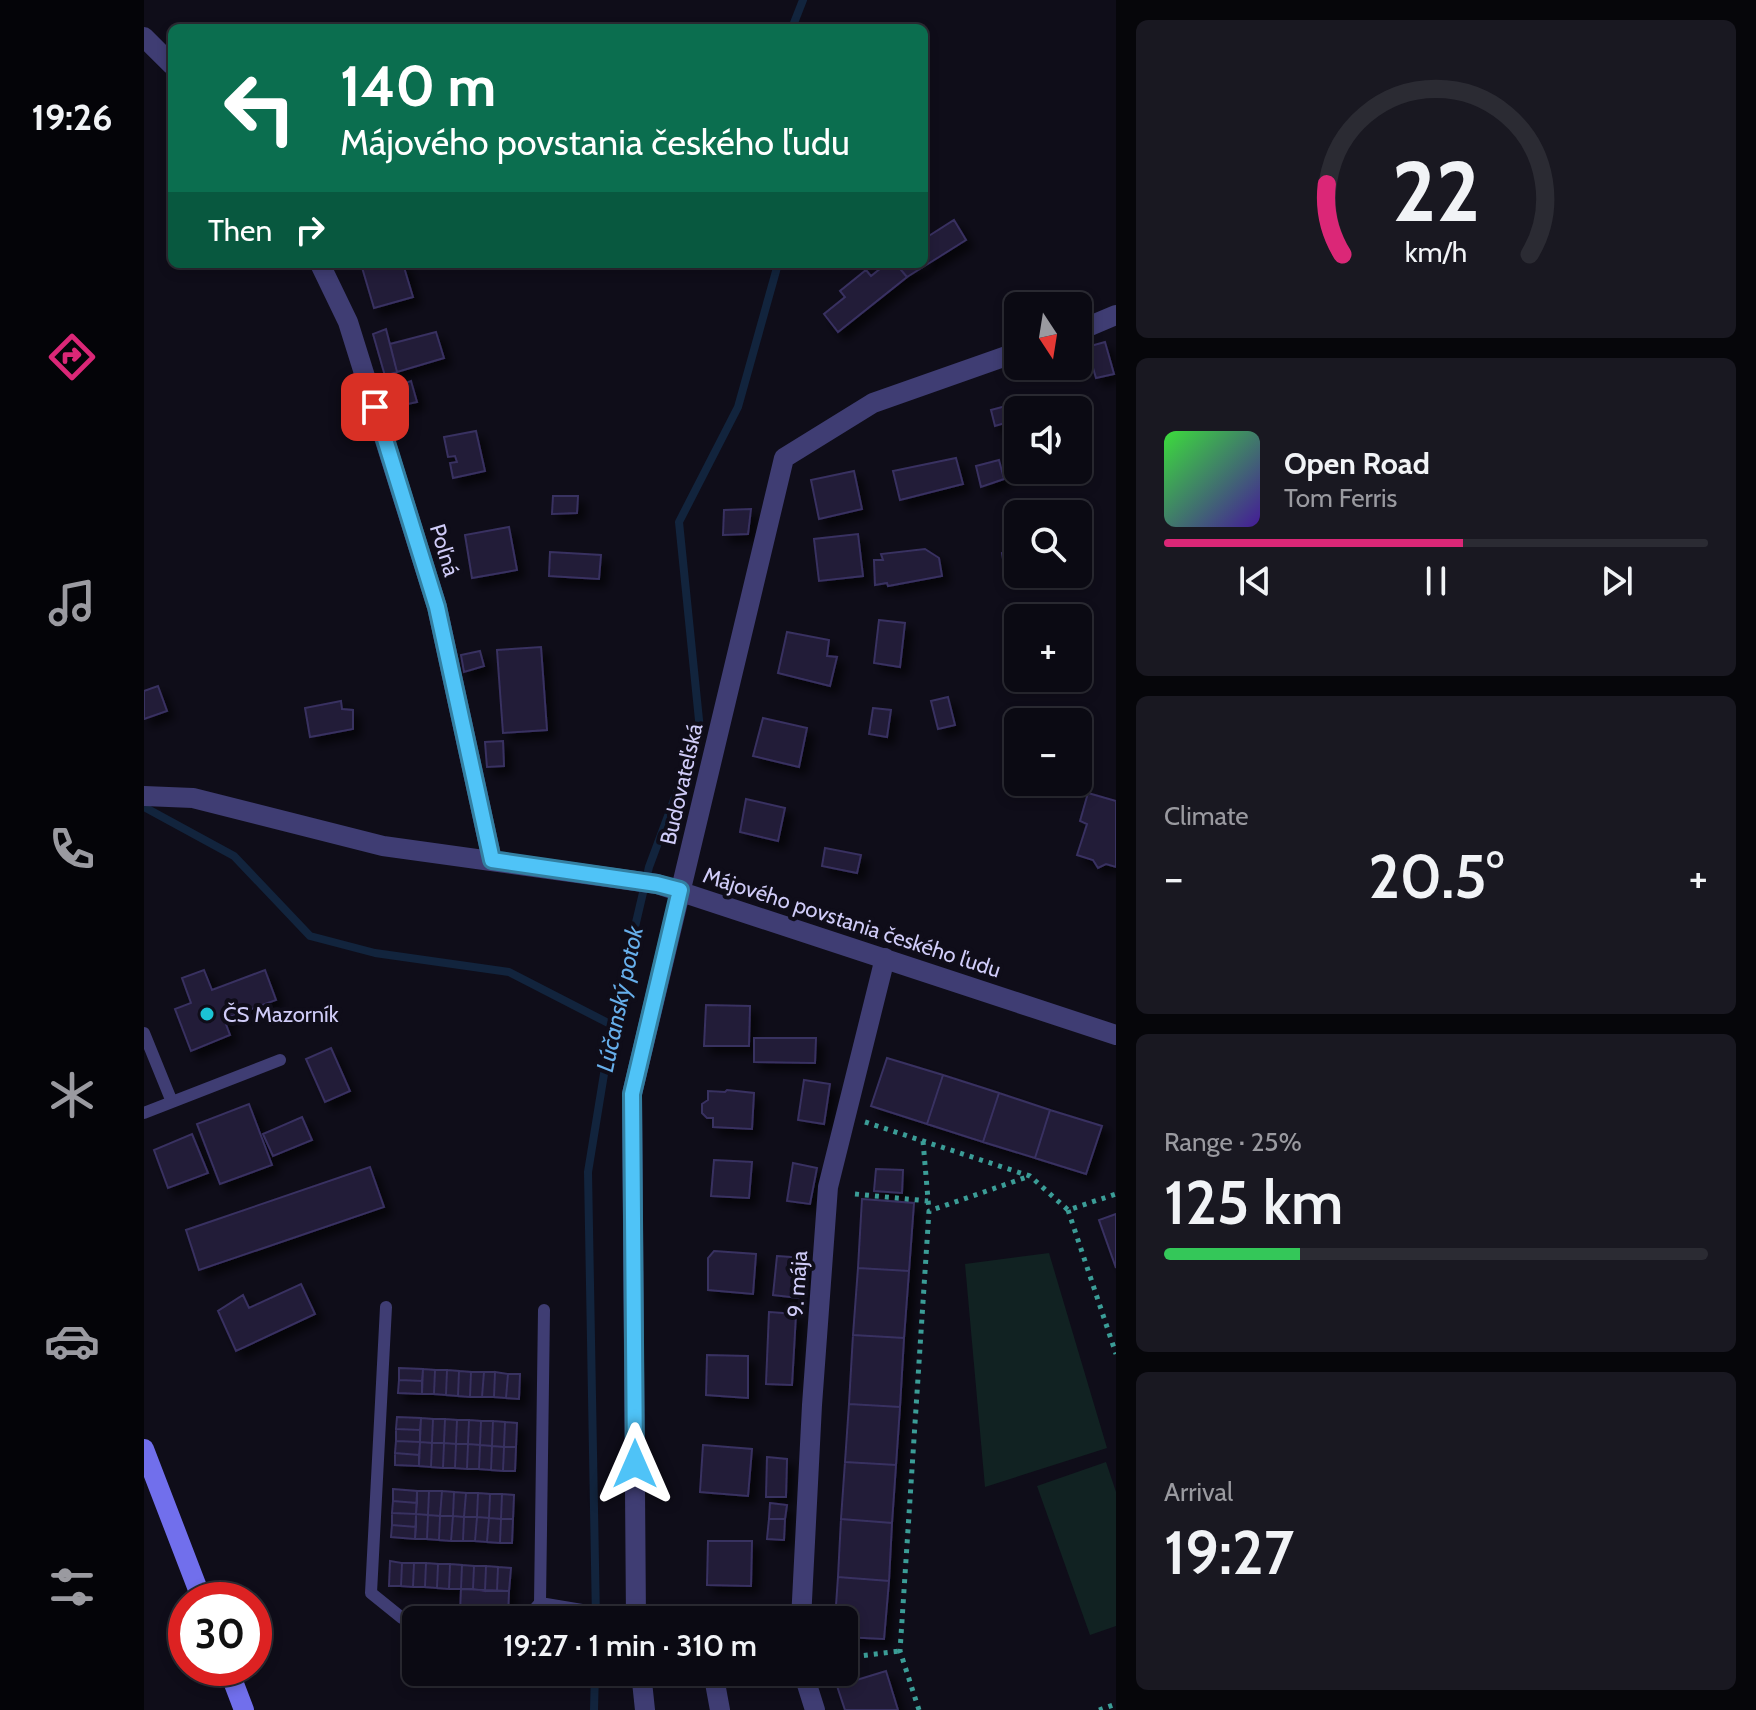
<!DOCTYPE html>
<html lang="en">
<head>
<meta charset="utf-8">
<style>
  :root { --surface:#0b0a13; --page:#191821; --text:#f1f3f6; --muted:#9a9aa0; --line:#2b2b33; --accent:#db2777 }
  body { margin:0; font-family:Cabin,sans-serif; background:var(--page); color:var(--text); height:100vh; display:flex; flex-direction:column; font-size:30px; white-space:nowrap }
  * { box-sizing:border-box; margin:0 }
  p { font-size:26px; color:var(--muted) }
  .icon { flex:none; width:44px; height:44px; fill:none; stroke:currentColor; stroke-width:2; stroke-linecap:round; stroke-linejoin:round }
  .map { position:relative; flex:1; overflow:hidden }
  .panel { display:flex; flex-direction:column; gap:20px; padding:20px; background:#06060a; width:640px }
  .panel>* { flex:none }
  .hud { position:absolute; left:24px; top:24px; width:760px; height:244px; border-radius:12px; box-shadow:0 4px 12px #0003,0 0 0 2px var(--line); background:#0b6e4f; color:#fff; overflow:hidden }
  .needle { width:52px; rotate:168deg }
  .buttons { position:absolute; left:860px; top:292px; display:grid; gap:16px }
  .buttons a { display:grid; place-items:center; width:88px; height:88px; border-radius:12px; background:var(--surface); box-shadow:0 4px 12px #0003,0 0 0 2px var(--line); font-size:40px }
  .speed { position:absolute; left:24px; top:1582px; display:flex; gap:16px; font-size:40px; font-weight:700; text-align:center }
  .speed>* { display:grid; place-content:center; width:104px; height:104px; border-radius:50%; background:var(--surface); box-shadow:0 4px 12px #0003,0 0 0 2px var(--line); line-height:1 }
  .speed .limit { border:12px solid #d22; background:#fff; color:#111 }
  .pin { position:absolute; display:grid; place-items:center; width:68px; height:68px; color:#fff; margin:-34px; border-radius:16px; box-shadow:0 4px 12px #0006 }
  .me { position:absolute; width:88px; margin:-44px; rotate:0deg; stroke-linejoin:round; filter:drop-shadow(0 0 6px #0008) }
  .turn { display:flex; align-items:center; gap:28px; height:168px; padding:0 40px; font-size:36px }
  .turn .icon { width:104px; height:104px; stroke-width:2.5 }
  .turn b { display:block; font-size:56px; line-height:68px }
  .then { display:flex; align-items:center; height:76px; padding:0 40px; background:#0003; gap:16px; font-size:30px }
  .big { font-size:60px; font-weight:600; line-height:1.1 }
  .panel .tile { flex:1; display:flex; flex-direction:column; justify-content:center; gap:12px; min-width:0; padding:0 28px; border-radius:12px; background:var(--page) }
  .panel .dial { align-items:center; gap:0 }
  .dial svg { height:208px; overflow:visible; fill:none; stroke:var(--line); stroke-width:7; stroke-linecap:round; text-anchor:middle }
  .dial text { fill:var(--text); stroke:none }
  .song { display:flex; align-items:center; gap:24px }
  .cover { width:96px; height:96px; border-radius:12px; background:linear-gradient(135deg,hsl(120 70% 55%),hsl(260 70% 35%)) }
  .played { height:8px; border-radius:4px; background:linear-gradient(90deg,var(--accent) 55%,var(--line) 55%) }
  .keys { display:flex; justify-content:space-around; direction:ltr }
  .heat { display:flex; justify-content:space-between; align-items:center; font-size:44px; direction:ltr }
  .charge { height:12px; border-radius:6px; background:linear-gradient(90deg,#34c759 25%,var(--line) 0) }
  .trip { position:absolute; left:258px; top:1606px; width:456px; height:80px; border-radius:12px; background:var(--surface); box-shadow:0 4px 12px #0003,0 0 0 2px var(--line); font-weight:600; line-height:80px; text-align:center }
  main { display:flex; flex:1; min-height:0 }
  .menu { display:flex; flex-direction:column; width:144px; justify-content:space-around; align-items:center; background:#040408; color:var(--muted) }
  .menu .icon { width:56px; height:56px }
  .menu .selected { color:var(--accent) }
  .menu b { font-size:36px; color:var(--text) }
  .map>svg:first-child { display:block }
  .green { fill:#122 }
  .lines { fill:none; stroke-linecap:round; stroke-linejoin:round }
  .stream { stroke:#12243d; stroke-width:8 }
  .building { fill:#211b38; stroke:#393061; stroke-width:2; filter:url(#shadow) }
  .path { stroke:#3b9d97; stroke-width:5; stroke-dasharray:4 6; stroke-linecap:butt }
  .lane { stroke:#3f3d73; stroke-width:12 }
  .street { stroke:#3f3d73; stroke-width:20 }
  .secondary { stroke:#716fec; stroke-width:20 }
  .route-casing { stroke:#337fa1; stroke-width:20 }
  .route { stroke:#4fc3f7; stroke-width:14 }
  .poi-dot { fill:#1bc3d5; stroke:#0f0d19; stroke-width:3 }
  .labels { text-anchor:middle; stroke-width:8; stroke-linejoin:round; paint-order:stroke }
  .street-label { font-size:22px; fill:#d0ccf8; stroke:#0f0d19 }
  .poi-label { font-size:22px; fill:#d0ccf8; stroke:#0f0d19; text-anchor:start }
  .water-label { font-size:24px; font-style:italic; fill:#67afeb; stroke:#0f0d19 }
</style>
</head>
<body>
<main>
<nav class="menu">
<b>19:26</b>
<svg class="icon selected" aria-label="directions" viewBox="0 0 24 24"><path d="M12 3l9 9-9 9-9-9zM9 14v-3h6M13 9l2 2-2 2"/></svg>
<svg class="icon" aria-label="music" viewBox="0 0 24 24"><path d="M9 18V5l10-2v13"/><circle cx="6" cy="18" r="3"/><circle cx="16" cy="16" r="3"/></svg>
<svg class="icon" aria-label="phone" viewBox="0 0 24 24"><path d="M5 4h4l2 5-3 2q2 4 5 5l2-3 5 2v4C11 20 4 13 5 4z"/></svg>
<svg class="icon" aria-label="climate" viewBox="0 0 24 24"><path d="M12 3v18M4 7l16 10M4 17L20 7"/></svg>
<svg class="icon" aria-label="car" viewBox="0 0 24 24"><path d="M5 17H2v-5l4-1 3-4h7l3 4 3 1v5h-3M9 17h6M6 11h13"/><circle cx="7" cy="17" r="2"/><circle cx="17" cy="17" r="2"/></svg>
<svg class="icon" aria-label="filters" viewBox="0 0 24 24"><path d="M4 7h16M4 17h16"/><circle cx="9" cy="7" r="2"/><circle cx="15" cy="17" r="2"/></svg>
</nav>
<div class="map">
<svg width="972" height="1710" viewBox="0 0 972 1710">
  <defs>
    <filter id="shadow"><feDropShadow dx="7" dy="7" stdDeviation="4" flood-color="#0009"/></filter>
  </defs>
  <rect width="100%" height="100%" fill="#0f0d19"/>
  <path class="green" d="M905,1253L963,1448L841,1487L821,1264Z
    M962,1462L972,1492V1626L946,1635L893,1486Z"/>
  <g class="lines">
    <path class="stream" d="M648,28L659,0
      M0,807L90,856L166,936L231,953L365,972L468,1025
      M452,1620L444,1172L468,1025L505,867L556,730L535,522L594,407L634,264
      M450,1710L451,1672"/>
  </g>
  <path class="building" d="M810,220L822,240L763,277L752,264H780V239Z
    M217,264H259L269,297L230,308Z
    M742,264H752L763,277L694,332L680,314L701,297L696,291L722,270L727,276Z
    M242,329L253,372L241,376L229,334Z
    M292,332L300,358L253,372L246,344Z
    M961,342L970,374L952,378L943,347Z
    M267,381L273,402L259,405L253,386Z
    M873,403L874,419L851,426L847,410Z
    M332,431L341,471L309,478L306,463L313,462L311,456L304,457L300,437Z
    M812,458L819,484L756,500L749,471Z
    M855,460L860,479L837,487L832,466Z
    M710,471L718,509L675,519L667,480Z
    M409,496H434L433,513L408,514Z
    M607,509L604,534L579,535L580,510Z
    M365,527L373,570L328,578L321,535Z
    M714,534L719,576L675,581L670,539Z
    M781,549L795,558L798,576L744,586L743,583L731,585L730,560H739L737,554Z
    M874,550V569L861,572L858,553Z
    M406,552L457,555L455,579L405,576Z
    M735,620L761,623L756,667L730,663Z
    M643,632L685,640L683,656L693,657L686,686L634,673Z
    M397,647L403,730L359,733L353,650Z
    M336,651L340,666L320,672L317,655Z
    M14,686L23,711L0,719V691Z
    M804,697L811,725L794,729L787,701Z
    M197,701L198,709L209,710V729L166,737L161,708Z
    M729,708L747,710L743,737L725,734Z
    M619,718L663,728L655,767L609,756Z
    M359,741L360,766L343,767L341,742Z
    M944,793L972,801V867L962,864L954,868L949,860L933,855L943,824L936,821Z
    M602,799L641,808L634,841L596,832Z
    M681,848L717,855L713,873L678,866Z
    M60,970L68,990L121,970L132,1000L80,1019L86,1035L47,1051L31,1009L47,1003L38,978Z
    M562,1005L606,1006L605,1046H560Z
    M610,1038H672L671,1063L610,1062Z
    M187,1048L206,1091L181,1102L162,1059Z
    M743,1058L799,1075L783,1124L727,1106Z
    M799,1075L855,1093L839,1142L783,1124Z
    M660,1080L686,1084L680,1124L654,1120Z
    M583,1090L610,1093L608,1129L569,1127V1118H563L558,1113V1104L564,1100V1091L581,1092Z
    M855,1093L906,1110L891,1158L839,1142Z
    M105,1104L128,1165L76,1184L53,1124Z
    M906,1110L958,1126L942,1174L891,1158Z
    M158,1117L168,1140L129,1156L119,1134Z
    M48,1134L64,1173L24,1188L10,1150Z
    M570,1160L608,1162L605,1198L567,1196Z
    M649,1163L673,1168L666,1204L643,1201Z
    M226,1167L240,1207L55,1270L42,1230Z
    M732,1169L759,1170L758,1193L730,1191Z
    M718,1199L770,1203L765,1271L714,1268Z
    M972,1214V1268L955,1220Z
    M570,1251L612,1254L609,1294L564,1290V1258Z
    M633,1256L661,1258L655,1298L629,1295Z
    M714,1268L765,1271L760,1338L709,1335Z
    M157,1284L171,1314L92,1351L74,1311L99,1295L105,1308Z
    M625,1312L652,1314L648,1385L622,1384Z
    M709,1335L760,1338L756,1407L705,1404Z
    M563,1355L604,1356V1398L562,1395Z
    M255,1368L279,1369L278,1381L255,1380Z
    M279,1369L291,1370L290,1394H278Z
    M291,1370H303L302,1395L290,1394Z
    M303,1370L315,1371L314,1396L302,1395Z
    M315,1371L327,1372L326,1397L314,1396Z
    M327,1372H340L338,1397H326Z
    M340,1372H351L350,1397H338Z
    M351,1372L364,1374L362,1398L350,1397Z
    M364,1374H376L375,1399L362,1398Z
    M255,1380L278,1381V1394L254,1393Z
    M705,1404L756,1407L752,1465L701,1462Z
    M253,1417L277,1418L276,1430L252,1429Z
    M277,1418L289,1419L288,1443L276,1442Z
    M289,1419H301L300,1443H288Z
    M301,1419L313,1420L312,1444L300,1443Z
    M313,1420H325L324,1444H312Z
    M325,1420L337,1421L336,1445L324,1444Z
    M337,1421H349L348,1446L336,1445Z
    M349,1421L361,1422L360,1447L348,1446Z
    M361,1422L373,1423L372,1447H360Z
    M252,1429L276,1430V1442L252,1441Z
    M252,1441L276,1442L275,1455L251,1453Z
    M276,1442L288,1443L287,1467L275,1466Z
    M288,1443H300L299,1468L287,1467Z
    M300,1443L312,1444L311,1468H299Z
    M312,1444H324L323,1469L311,1468Z
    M324,1444L336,1445L335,1469H323Z
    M336,1445L348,1446L347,1470L335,1469Z
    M559,1445L608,1449L604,1496L556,1492Z
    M348,1446L360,1447L359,1471L347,1470Z
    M360,1447H372L371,1471H359Z
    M251,1453L275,1455V1466L251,1465Z
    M623,1457L643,1459L642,1497H622Z
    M701,1462L752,1465L748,1523L697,1519Z
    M249,1489L273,1491V1503L249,1501Z
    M273,1491H285L284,1515L272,1514Z
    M285,1491H298L296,1516L284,1515Z
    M298,1491L310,1492L309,1516H296Z
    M310,1492L322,1493L320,1517L309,1516Z
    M322,1493H334L333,1517H320Z
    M334,1493L346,1494L345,1518L333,1517Z
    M346,1494H358L357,1519L345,1518Z
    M358,1494L370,1495L369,1519H357Z
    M249,1501L273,1503L272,1514L248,1513Z
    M626,1503L643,1505L641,1519H625Z
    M248,1513L272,1514V1527L248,1525Z
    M272,1514L284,1515L283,1539H271Z
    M284,1515L296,1516L295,1540L283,1539Z
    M296,1516H309L307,1541L295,1540Z
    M309,1516L320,1517L319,1541H307Z
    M320,1517H333L331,1541H319Z
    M333,1517L345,1518L343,1542L331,1541Z
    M345,1518L357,1519L356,1543L343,1542Z
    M357,1519H369L368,1543H356Z
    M625,1519H641L640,1540L623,1539Z
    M697,1519L748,1523L745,1581L694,1577Z
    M248,1525L272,1527L271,1539L247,1537Z
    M564,1541H608L607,1586L563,1585Z
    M246,1561L258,1563L257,1586H245Z
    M258,1563H270L269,1587L257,1586Z
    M270,1563H282L281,1587H269Z
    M282,1563L294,1564L293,1588L281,1587Z
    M294,1564H306L305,1589L293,1588Z
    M306,1564L318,1565L317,1589H305Z
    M318,1565L330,1566L329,1589H317Z
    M330,1566H342L341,1591L329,1589Z
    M342,1566L354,1567L353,1591H341Z
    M354,1567L367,1568L365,1591H353Z
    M694,1577L745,1581L740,1639L700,1637V1620H691Z
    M317,1589L365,1591L364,1616L316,1613Z
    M742,1671L754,1710H701L693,1686Z"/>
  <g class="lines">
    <path class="path" d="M721,1122L886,1176L924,1210L972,1194
      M779,1141L785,1211
      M711,1194L784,1201
      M924,1210L972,1354
      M700,1658L756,1651
      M775,1710L756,1651L785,1211L886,1176
      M955,1710L972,1704"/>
    <path class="lane" d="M0,1033L28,1102
      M0,1113L136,1060
      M242,1307L227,1593L258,1618L272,1620
      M396,1603L400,1310
      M381,1620L396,1603L492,1619"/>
    <path class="street" d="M0,37L28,65
      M176,264L204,322L293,607L348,860
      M934,331L972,315
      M0,796L49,798L239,846L513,884L972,1035
      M492,1620L488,1094L640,458L729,403L874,352
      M657,1620L668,1405L684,1187L741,958
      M497,1672L501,1710
      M569,1672L576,1710
      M659,1672L671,1710"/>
    <path class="secondary" d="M0,1449L58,1600
      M84,1668L100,1710"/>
  </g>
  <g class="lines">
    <defs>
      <path id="route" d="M231,407L293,607L348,860L513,884L536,890L488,1094L491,1464"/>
    </defs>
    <use href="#route" class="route-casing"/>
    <use href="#route" class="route"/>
  </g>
  <circle class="poi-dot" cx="63" cy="1014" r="8"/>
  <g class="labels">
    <g class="street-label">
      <text transform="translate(301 550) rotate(73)" y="8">Poľná</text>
      <text transform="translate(537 784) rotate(-77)" y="8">Budovateľská</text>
      <text transform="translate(708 922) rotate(18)" y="8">Májového povstania českého ľudu</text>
      <text transform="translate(653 1284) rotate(-86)" y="8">9. mája</text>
    </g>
    <g class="poi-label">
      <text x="79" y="1022">ČS Mazorník</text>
    </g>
    <g class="water-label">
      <text transform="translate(476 999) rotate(-78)" y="8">Lúčanský potok</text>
    </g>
  </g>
</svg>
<div class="buttons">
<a><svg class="needle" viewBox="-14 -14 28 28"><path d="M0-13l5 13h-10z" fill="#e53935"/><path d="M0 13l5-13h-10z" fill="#9a9aa0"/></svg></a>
<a><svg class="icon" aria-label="sound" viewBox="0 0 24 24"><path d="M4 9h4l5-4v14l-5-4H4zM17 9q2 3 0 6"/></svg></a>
<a><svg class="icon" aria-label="search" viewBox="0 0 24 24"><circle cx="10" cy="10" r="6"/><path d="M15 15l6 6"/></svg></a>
<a>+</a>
<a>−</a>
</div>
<div class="speed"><div class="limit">30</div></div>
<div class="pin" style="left:231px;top:407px;background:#d93025"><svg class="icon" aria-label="arrive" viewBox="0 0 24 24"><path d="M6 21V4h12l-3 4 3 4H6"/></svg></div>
<svg class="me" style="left:491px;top:1464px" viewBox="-20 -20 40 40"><path d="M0-17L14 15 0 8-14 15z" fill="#4fc3f7" stroke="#fff" stroke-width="4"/></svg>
<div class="trip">19:27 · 1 min · 310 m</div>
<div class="hud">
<div class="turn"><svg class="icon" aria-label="left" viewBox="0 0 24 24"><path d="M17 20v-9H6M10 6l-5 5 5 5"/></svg><div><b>140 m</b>Májového povstania českého ľudu</div></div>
<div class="then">Then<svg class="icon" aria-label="right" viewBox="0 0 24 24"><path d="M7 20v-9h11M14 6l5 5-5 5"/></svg></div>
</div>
</div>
<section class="panel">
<div class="tile dial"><svg viewBox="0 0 100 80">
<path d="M14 69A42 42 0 1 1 86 69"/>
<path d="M14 69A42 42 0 0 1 8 42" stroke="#db2777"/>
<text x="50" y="56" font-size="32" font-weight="700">22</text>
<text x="50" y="72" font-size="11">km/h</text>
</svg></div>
<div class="tile">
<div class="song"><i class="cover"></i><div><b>Open Road</b><p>Tom Ferris</p></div></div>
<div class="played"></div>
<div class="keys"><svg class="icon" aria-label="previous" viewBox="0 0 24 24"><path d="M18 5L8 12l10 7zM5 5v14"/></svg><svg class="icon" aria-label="pause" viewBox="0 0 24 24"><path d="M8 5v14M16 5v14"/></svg><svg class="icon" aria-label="next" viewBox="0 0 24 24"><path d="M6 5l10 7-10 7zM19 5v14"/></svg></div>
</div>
<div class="tile"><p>Climate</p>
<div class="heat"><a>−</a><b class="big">20.5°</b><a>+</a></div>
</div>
<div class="tile"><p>Range · 25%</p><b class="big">125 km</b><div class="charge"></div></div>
<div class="tile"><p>Arrival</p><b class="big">19:27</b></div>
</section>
</main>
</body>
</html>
